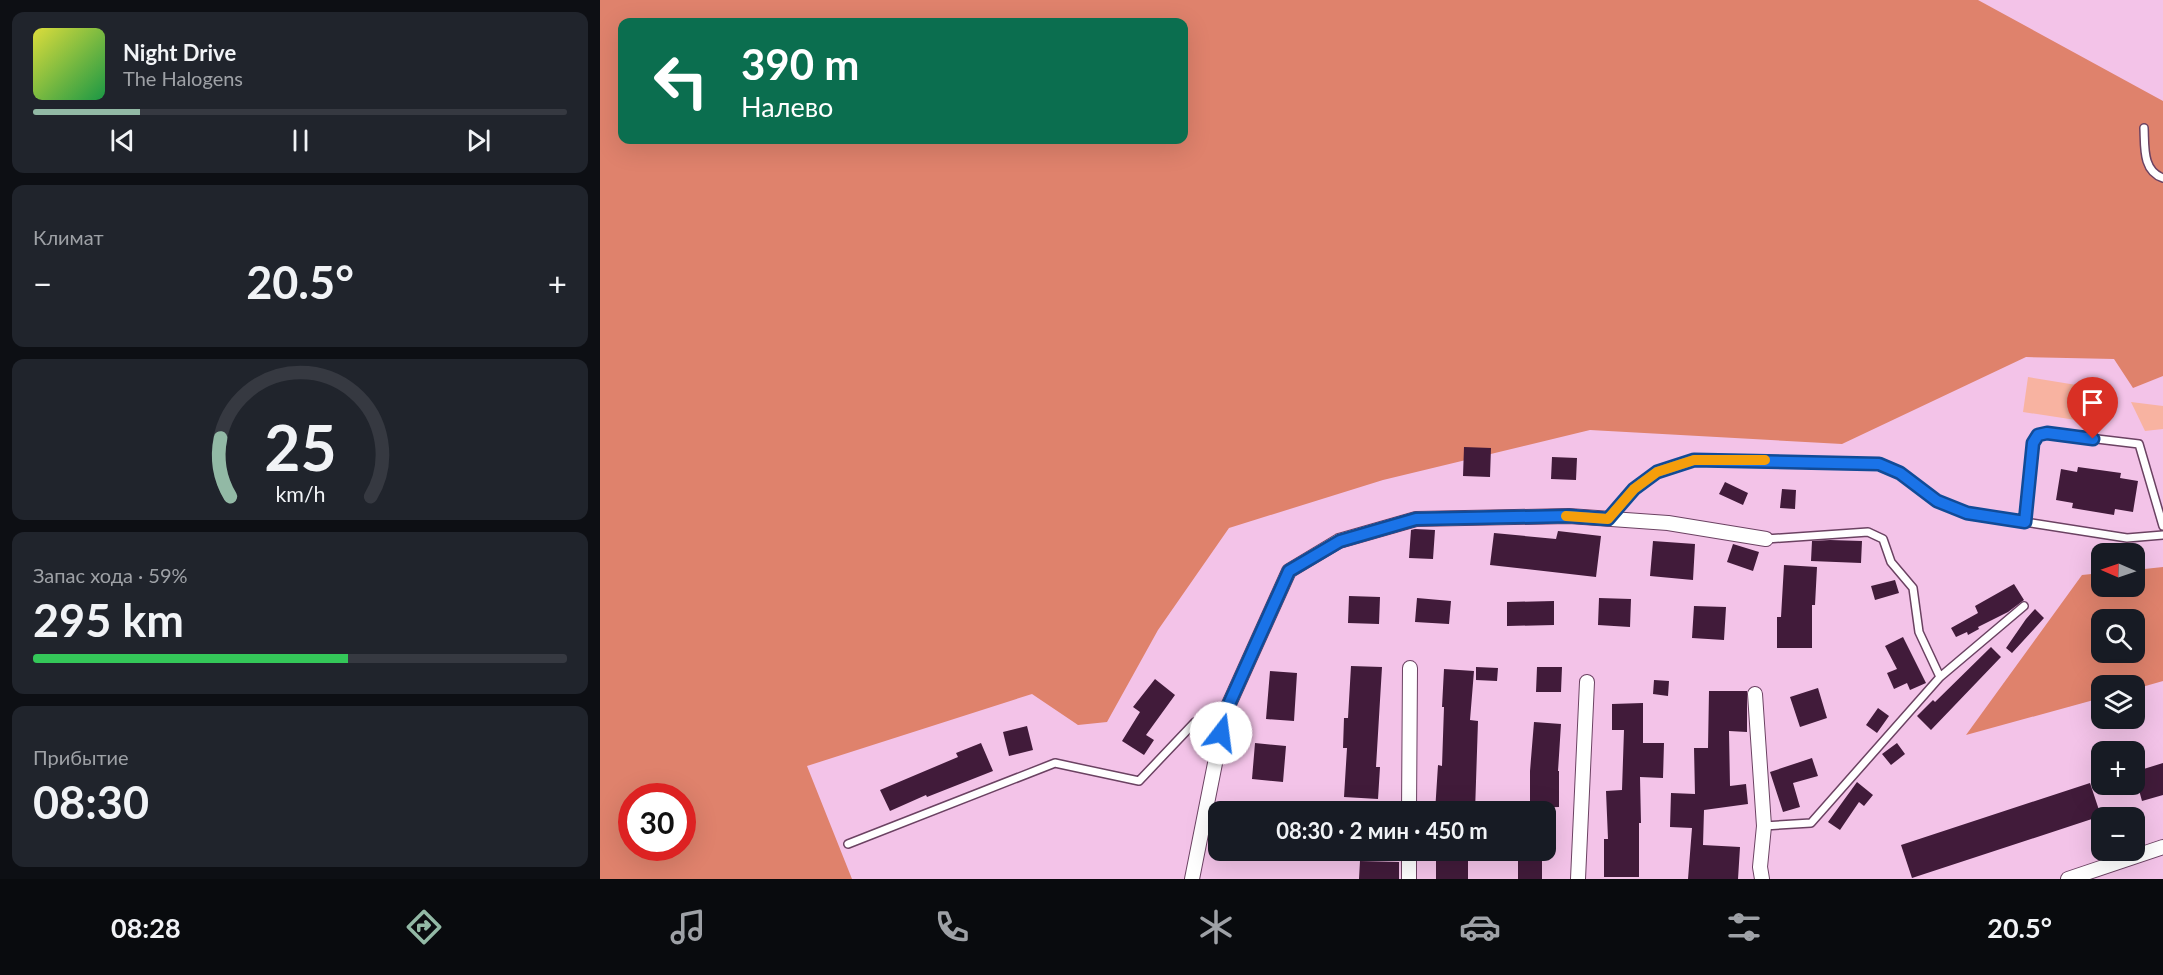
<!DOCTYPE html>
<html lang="ru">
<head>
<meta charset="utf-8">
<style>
  :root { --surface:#171b24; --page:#20242c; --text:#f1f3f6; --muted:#9ea1a6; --line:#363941; --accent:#92b9a5 }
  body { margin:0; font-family:Lato,sans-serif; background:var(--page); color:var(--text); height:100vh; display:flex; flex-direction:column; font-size:22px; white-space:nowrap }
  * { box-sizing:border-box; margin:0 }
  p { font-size:20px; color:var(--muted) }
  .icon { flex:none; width:33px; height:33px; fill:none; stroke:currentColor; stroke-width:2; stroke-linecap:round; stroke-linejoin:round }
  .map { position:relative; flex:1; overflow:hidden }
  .drawer { display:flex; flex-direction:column; gap:12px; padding:12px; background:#0d0f14; width:600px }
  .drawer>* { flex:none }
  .top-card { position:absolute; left:18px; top:18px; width:570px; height:126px; border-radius:12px; box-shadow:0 6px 24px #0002; background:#0b6e4f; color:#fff; overflow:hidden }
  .needle { width:39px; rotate:272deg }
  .tools { position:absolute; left:1491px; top:543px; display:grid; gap:12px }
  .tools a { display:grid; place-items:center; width:54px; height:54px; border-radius:12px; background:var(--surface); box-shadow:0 6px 24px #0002; font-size:30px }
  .speed { position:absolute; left:18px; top:783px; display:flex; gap:12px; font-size:30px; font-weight:700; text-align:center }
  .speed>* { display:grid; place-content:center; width:78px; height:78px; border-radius:50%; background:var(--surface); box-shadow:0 6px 24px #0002; line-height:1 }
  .speed .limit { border:9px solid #d22; background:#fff; color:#111 }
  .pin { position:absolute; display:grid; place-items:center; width:51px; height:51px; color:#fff; margin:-62px -26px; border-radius:50% 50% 50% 0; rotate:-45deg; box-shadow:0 0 6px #0007 }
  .pin .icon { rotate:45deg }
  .me { position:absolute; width:66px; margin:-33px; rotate:15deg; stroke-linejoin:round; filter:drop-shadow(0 0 4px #0008) }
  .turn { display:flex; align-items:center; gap:21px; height:126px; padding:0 24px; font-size:27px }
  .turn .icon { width:78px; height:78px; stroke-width:2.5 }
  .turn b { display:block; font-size:42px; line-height:51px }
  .big { font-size:45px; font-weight:700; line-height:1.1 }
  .drawer .widget { flex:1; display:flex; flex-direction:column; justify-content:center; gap:9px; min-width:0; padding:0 21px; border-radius:12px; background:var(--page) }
  .drawer .dial { align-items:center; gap:0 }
  .dial svg { height:156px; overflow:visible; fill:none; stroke:var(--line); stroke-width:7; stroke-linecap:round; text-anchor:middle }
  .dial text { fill:var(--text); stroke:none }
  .song { display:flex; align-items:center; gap:18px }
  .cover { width:72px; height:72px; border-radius:9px; background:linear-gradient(135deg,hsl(60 70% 55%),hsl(140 70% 35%)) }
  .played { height:6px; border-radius:3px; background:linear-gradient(90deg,var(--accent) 20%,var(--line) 20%) }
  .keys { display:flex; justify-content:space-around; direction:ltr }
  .heat { display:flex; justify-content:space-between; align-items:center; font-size:33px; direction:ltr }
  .charge { height:9px; border-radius:4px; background:linear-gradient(90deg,#34c759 59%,var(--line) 0) }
  .trip { position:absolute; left:608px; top:801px; width:348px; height:60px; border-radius:12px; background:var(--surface); box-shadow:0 6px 24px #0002; font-weight:700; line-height:60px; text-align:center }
  .tabs { display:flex; height:96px; justify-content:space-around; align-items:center; background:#090b0e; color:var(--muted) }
  .tabs .icon { width:42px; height:42px }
  .tabs .active { color:var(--accent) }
  .tabs b { font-size:27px; color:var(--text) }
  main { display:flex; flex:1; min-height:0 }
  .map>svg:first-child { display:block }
  .green { fill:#f8b3a1 }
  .forest { fill:#df826c; fill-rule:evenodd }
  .building { fill:#411b3a }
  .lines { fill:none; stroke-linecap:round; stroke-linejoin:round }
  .lane-casing { stroke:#6b4262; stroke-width:10 }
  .street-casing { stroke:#6b4262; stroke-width:16 }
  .lane { stroke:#fff; stroke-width:7 }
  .street { stroke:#fff; stroke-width:14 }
  .route-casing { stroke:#114b97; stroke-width:15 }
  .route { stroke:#1a73e8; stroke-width:10 }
  .slow { stroke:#f59e0b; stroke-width:10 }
</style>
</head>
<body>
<main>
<section class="drawer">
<div class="widget">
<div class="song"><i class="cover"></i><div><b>Night Drive</b><p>The Halogens</p></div></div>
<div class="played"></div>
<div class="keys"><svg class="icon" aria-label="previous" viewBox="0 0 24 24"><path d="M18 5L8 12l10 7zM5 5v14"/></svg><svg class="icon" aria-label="pause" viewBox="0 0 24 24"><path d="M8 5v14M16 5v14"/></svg><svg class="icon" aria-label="next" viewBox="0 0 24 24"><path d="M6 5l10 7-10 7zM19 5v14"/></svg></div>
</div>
<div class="widget"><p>Климат</p>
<div class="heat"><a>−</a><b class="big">20.5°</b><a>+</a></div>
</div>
<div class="widget dial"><svg viewBox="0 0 100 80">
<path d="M14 69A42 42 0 1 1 86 69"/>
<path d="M14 69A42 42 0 0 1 9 39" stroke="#92b9a5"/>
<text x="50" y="56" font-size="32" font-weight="700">25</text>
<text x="50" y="72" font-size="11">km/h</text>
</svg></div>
<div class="widget"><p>Запас хода · 59%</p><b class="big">295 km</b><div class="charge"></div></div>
<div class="widget"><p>Прибытие</p><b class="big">08:30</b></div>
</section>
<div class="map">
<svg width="1563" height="879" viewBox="0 0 1563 879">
  <rect width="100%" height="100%" fill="#f3c3e8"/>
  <path class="green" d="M1428,377L1507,390L1502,424L1423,412Z
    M1531,402L1563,406V429L1545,431Z"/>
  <path class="forest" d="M0,0H1378L1563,101V376L1533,388L1514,359L1426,357L1242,444L990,430L783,480L629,528L558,630L507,722L478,725L432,694L207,766L252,879H0ZM22,22H584V140H22ZM32,796H82V848H32Z
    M1563,567V681L1535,689L1534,686H1502L1501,698L1366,735L1482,575L1501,573L1502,586H1534L1535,570ZM1502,620H1534V652H1502Z"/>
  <path class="building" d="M864,447L891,448L890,477L863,476Z
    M952,457L977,458L976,480L951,479Z
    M1478,467L1521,473L1520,478L1538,481L1533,512L1515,509L1514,515L1472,508L1473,503L1456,500L1461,469L1477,472Z
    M1125,482L1148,493L1143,505L1119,494Z
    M1182,489L1196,490L1195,509L1180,508Z
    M815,529L835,530L833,559L809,558L811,530Z
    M958,531L1001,536L996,577L890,565L894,533L956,539Z
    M1230,540L1262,541L1261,563L1211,561L1212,541Z
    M1053,541L1095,544L1093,580L1050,576Z
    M1133,544L1159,552L1153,571L1127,562Z
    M1184,565L1217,567L1215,605H1212V648H1177V617H1181Z
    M1295,580L1299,593L1275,600L1271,586Z
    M1414,584L1424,600L1408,612L1378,627L1379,629L1368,635L1367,632L1356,637L1351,628L1378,613L1375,606Z
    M749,596L780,597L779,624L748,623Z
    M817,598L851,601L849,624L815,622Z
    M999,598L1031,599L1030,627L998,625Z
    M954,601V625L907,626V602Z
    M1094,606L1126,607L1124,640L1092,638Z
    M1435,609L1444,618L1412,653L1406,648L1426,619Z
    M1303,637L1326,683L1310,690L1307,683L1294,689L1287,673L1297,669L1285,646Z
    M1391,647L1401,657L1331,730L1317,716L1333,700L1335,702Z
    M751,666L782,667L776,767H780L778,799L744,797L747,748H743L744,718H748Z
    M876,667L898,668L897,681L876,680Z
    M937,667H962L961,692H936Z
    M844,669L874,671L870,720L878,721L875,812H835L838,765L842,766L844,707H842Z
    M670,671L697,673L694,721L666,719Z
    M555,679L575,695L546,735L554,740L544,755L522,741L540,712L533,707Z
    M1054,680L1069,681L1068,696L1053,694Z
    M1218,688L1227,718L1200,727L1190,697Z
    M1109,691H1147V732L1129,731L1130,786L1146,784L1148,804L1104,810L1103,845L1140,847L1138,879H1088L1092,828L1070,827L1071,793L1095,794L1094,748H1108Z
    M1043,703V743H1064L1063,778L1040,777L1041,823H1039V877H1004V839H1008L1006,791L1022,790L1024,730H1012V704Z
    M1278,708L1289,716L1277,733L1266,725Z
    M934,722L961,724L958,771H959V807L930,808V771Z
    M427,726L433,750L409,756L403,732Z
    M381,743L393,771L327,797L326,795L290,811L280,790L358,757L356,753Z
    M655,743L686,746L683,782L652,779Z
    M1297,743L1305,754L1291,765L1282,754Z
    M1212,758L1218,776L1193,783L1200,807L1183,812L1170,772Z
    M1563,763V795L1542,801L1534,772Z
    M1257,782L1273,795L1264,806L1259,802L1240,830L1228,822Z
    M1490,783L1501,816L1312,878L1301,845Z
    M836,850H868V879H836Z
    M918,850H942V879H918Z
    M760,861L799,862V879H759Z"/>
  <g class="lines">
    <defs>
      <path id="lane" d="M1544,128C1545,146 1542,171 1563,178
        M1008,519L1034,489L1057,472L1094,460L1255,462L1279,464L1301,473L1337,501L1367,513L1527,538L1563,535
        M1425,522L1433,443L1438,435L1447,433L1539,444L1563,526
        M1166,539L1268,532L1283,539L1291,562L1313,588L1319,632L1340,677
        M1164,826L1211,823L1340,677L1424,606
        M248,844L455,763L539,781L595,722L625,713"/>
      <path id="street" d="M1155,694L1164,826L1160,867L1162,879
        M809,812L810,668
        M592,879L625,713L689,571L739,541L816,519L969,516L1068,523L1166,539
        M809,879V850
        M978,879L987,682
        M1468,879L1563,847"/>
    </defs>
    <use href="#lane" class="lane-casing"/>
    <use href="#street" class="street-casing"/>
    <use href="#lane" class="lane"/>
    <use href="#street" class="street"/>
  </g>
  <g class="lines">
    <defs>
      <path id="route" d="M621,733L625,713L689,571L740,541L816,519L969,516L1008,519L1034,489L1057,472L1094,460L1279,464L1300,473L1337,501L1367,513L1425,522L1433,443L1438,435L1447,433L1493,439"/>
    </defs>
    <use href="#route" class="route-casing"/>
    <use href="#route" class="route"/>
    <path class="slow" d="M966,516L1008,519L1034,489L1057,472L1094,460H1165"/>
  </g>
</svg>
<div class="tools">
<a><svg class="needle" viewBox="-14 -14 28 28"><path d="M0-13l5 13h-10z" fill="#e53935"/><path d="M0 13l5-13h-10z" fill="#9ea1a6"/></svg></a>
<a><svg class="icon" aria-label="search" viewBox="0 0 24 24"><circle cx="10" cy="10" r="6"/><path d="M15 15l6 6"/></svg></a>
<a><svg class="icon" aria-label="layers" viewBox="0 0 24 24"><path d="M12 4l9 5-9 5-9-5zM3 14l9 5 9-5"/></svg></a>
<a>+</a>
<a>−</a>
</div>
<div class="speed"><div class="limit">30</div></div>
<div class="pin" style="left:1493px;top:439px;background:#d93025"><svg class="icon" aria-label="arrive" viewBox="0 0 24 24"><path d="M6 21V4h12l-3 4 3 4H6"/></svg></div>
<svg class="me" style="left:621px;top:733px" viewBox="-20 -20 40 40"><circle r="19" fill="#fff"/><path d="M0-13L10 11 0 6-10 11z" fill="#1a73e8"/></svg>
<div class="trip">08:30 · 2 мин · 450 m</div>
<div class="top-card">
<div class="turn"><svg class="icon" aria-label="left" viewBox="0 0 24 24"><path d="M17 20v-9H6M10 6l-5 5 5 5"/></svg><div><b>390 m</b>Налево</div></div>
</div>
</div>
</main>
<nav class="tabs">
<b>08:28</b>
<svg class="icon active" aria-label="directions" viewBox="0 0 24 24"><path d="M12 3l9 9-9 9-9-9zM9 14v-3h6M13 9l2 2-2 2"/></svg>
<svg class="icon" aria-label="music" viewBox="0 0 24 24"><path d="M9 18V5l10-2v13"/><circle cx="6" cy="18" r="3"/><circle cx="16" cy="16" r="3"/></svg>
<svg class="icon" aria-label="phone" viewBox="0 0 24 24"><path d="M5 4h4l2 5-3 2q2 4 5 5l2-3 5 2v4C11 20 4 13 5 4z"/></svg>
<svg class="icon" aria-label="climate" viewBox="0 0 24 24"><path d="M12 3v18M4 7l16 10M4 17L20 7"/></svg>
<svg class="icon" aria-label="car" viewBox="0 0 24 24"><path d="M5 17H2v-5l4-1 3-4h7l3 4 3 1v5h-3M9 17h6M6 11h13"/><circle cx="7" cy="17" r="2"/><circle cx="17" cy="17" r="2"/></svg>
<svg class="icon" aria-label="filters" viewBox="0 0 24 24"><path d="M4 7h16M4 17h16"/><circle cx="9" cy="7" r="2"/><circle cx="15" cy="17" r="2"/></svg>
<b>20.5°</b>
</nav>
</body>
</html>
